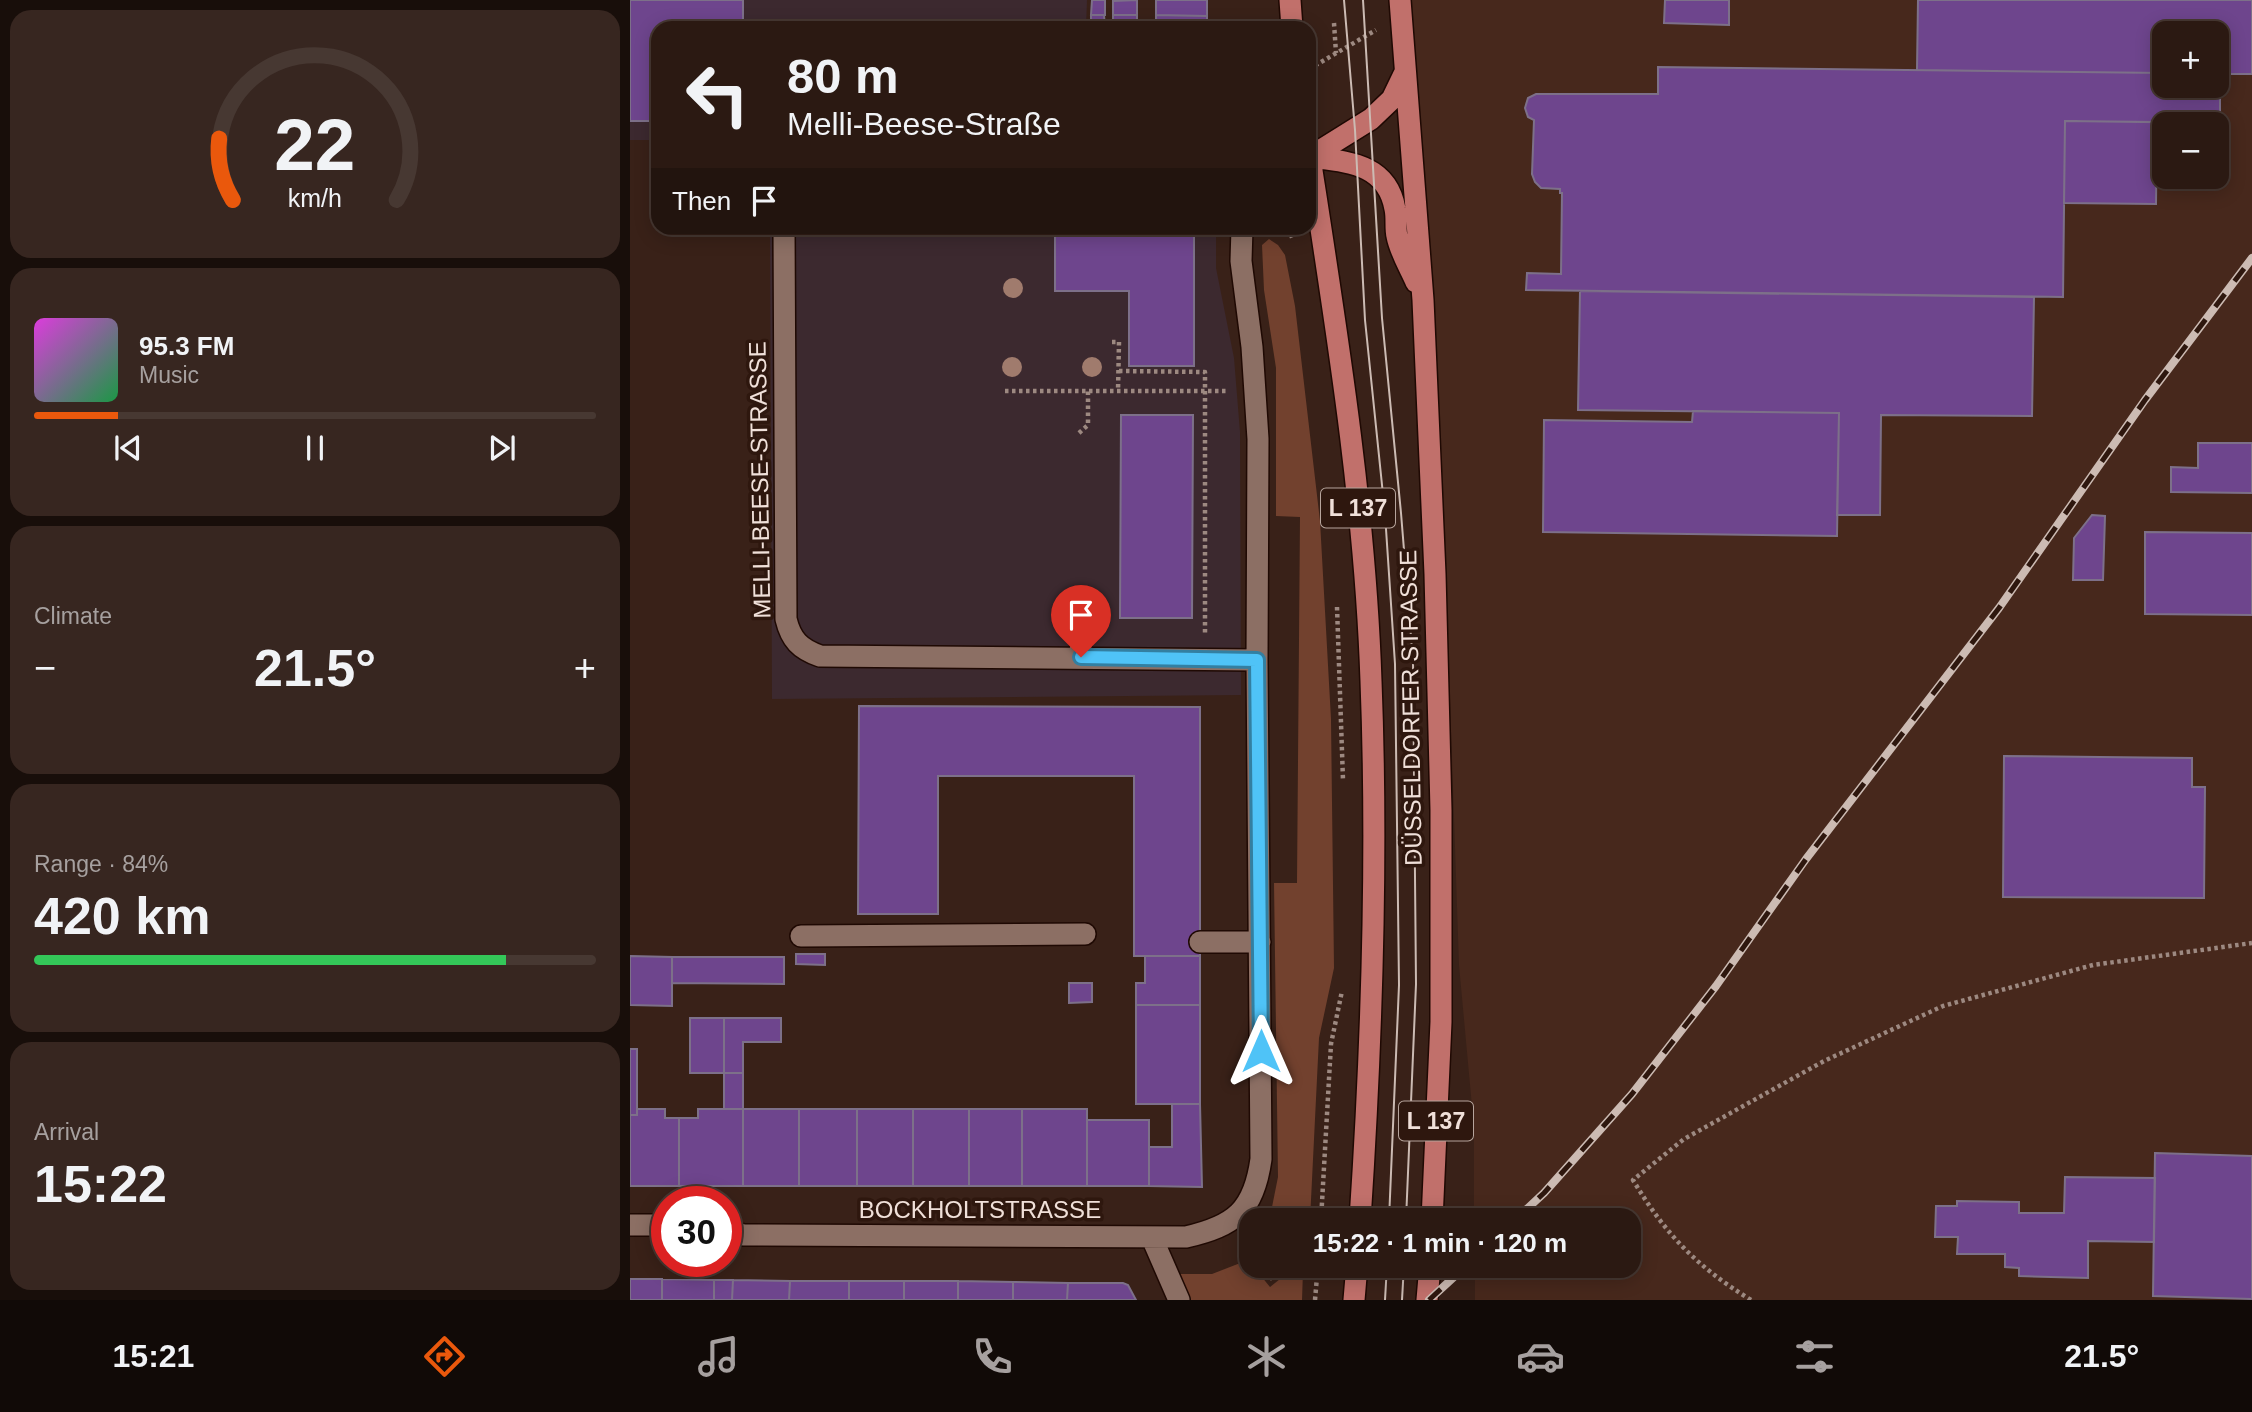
<!DOCTYPE html>
<html lang="en">
<head>
<meta charset="utf-8">
<style>
  :root { --surface:#2b1912; --page:#372620; --text:#f1f3f6; --muted:#a6a09f; --line:#473832; --accent:#ea580c }
  body { margin:0; font-family:Helvetica,sans-serif; background:var(--page); color:var(--text); height:100vh; display:flex; flex-direction:column; font-size:26px; white-space:nowrap }
  * { box-sizing:border-box; margin:0 }
  p { font-size:23px; color:var(--muted) }
  .icon { flex:none; width:38px; height:38px; fill:none; stroke:currentColor; stroke-width:2; stroke-linecap:round; stroke-linejoin:round }
  .map { position:relative; flex:1; overflow:hidden }
  .details { display:flex; flex-direction:column; gap:10px; padding:10px; background:#180e0a; width:630px }
  .details>* { flex:none }
  .guide { position:absolute; left:21px; top:21px; width:665px; height:214px; border-radius:21px; box-shadow:0 4px 18px #0003,0 0 0 2px var(--line); background:#2b1912; color:var(--text); overflow:hidden }
  .buttons { position:absolute; left:1522px; top:21px; display:grid; gap:14px }
  .buttons a { display:grid; place-items:center; width:77px; height:77px; border-radius:14px; background:var(--surface); box-shadow:0 4px 18px #0003,0 0 0 2px var(--line); font-size:35px }
  .speed { position:absolute; left:21px; top:1186px; display:flex; gap:14px; font-size:35px; font-weight:700; text-align:center }
  .speed>* { display:grid; place-content:center; width:91px; height:91px; border-radius:50%; background:var(--surface); box-shadow:0 4px 18px #0003,0 0 0 2px var(--line); line-height:1 }
  .speed .limit { border:10px solid #d22; background:#fff; color:#111 }
  .pin { position:absolute; display:grid; place-items:center; width:60px; height:60px; color:#fff; margin:-72px -30px; border-radius:50% 50% 50% 0; rotate:-45deg; box-shadow:0 0 7px #0007 }
  .pin .icon { rotate:45deg }
  .me { position:absolute; width:77px; margin:-38px; rotate:0deg; stroke-linejoin:round; filter:drop-shadow(0 0 5px #0008) }
  .turn { display:flex; align-items:center; gap:24px; height:147px; padding:0 21px; font-size:32px }
  .turn .icon { width:91px; height:91px; stroke-width:2.5 }
  .turn b { display:block; font-size:49px; line-height:60px }
  .then { display:flex; align-items:center; height:66px; padding:0 21px; background:#0003; gap:14px; font-size:26px }
  .big { font-size:52px; font-weight:700; line-height:1.1 }
  .details .card { flex:1; display:flex; flex-direction:column; justify-content:center; gap:10px; min-width:0; padding:0 24px; border-radius:21px; background:var(--page) }
  .details .dial { align-items:center; gap:0 }
  .dial svg { height:182px; overflow:visible; fill:none; stroke:var(--line); stroke-width:7; stroke-linecap:round; text-anchor:middle }
  .dial text { fill:var(--text); stroke:none }
  .song { display:flex; align-items:center; gap:21px }
  .cover { width:84px; height:84px; border-radius:10px; background:linear-gradient(135deg,hsl(300 70% 55%),hsl(140 70% 35%)) }
  .played { height:7px; border-radius:4px; background:linear-gradient(90deg,var(--accent) 15%,var(--line) 15%) }
  .keys { display:flex; justify-content:space-around; direction:ltr }
  .heat { display:flex; justify-content:space-between; align-items:center; font-size:38px; direction:ltr }
  .charge { height:10px; border-radius:5px; background:linear-gradient(90deg,#34c759 84%,var(--line) 0) }
  .trip { position:absolute; left:609px; top:1208px; width:402px; height:70px; border-radius:21px; background:var(--surface); box-shadow:0 4px 18px #0003,0 0 0 2px var(--line); font-weight:700; line-height:70px; text-align:center }
  .tabs { display:flex; height:112px; justify-content:space-around; align-items:center; background:#110a07; color:var(--muted) }
  .tabs .icon { width:49px; height:49px }
  .tabs .active { color:var(--accent) }
  .tabs b { font-size:32px; color:var(--text) }
  main { display:flex; flex:1; min-height:0 }
  .map>svg:first-child { display:block }
  .commercial { fill:#3c292f }
  .built { fill:#47281c; fill-rule:evenodd }
  .green { fill:#72412e }
  .building { fill:#6e458d; stroke:#7d7089; stroke-width:2 }
  .lines { fill:none; stroke-linecap:round; stroke-linejoin:round }
  .minor-casing { stroke:#1f0903; stroke-width:24 }
  .major-casing { stroke:#1f0903; stroke-width:24 }
  .path { stroke:#9d8981; stroke-width:4.5; stroke-dasharray:3.5 3.5; stroke-linecap:butt }
  .minor { stroke:#8c6f64; stroke-width:21 }
  .major { stroke:#c1706b; stroke-width:21 }
  .tram { stroke:#ccbbb3; stroke-width:2 }
  .rail-casing { stroke:#ccbbb3; stroke-width:8 }
  .rail { stroke:#2e170e; stroke-width:5; stroke-dasharray:16; stroke-linecap:butt }
  .tree { fill:#a07b6d }
  .route-casing { stroke:#337fa1; stroke-width:18 }
  .route { stroke:#4fc3f7; stroke-width:12 }
  .labels { text-anchor:middle; stroke-width:7; stroke-linejoin:round; paint-order:stroke }
  .shield { fill:#2e170e; stroke:#b6a49c; stroke-width:2 }
  .shield-label { font-size:23px; font-weight:bold; fill:#f0e0d9 }
  .street-label { font-size:24px; fill:#f0e0d9; stroke:#2e170e }
</style>
</head>
<body>
<main>
<section class="details">
<div class="card dial"><svg viewBox="0 0 100 80">
<path d="M14 69A42 42 0 1 1 86 69"/>
<path d="M14 69A42 42 0 0 1 8 42" stroke="#ea580c"/>
<text x="50" y="56" font-size="32" font-weight="700">22</text>
<text x="50" y="72" font-size="11">km/h</text>
</svg></div>
<div class="card">
<div class="song"><i class="cover"></i><div><b>95.3 FM</b><p>Music</p></div></div>
<div class="played"></div>
<div class="keys"><svg class="icon" aria-label="previous" viewBox="0 0 24 24"><path d="M18 5L8 12l10 7zM5 5v14"/></svg><svg class="icon" aria-label="pause" viewBox="0 0 24 24"><path d="M8 5v14M16 5v14"/></svg><svg class="icon" aria-label="next" viewBox="0 0 24 24"><path d="M6 5l10 7-10 7zM19 5v14"/></svg></div>
</div>
<div class="card"><p>Climate</p>
<div class="heat"><a>−</a><b class="big">21.5°</b><a>+</a></div>
</div>
<div class="card"><p>Range · 84%</p><b class="big">420 km</b><div class="charge"></div></div>
<div class="card"><p>Arrival</p><b class="big">15:22</b></div>
</section>
<div class="map">
<svg width="1622" height="1300" viewBox="0 0 1622 1300">
  <rect width="100%" height="100%" fill="#392118"/>
  <path class="commercial" d="M0,0H457L456,28H28V140H0Z
    M140,228H586V268L604,358L610,432L611,695L142,699Z"/>
  <path class="built" d="M779,0H1622V1300H845V1265H999V1220H844V1128L829,965L816,582ZM1535,33H1587V86H1535ZM1535,124H1587V177H1535Z"/>
  <path class="green" d="M639,239L648,245L655,255L665,306L690,521L701,719L704,968L689,1038L680,1220H642V1207L648,1177L644,883H667L670,517L646,516V368L634,290L632,245Z
    M618,1260L640,1287L660,1271H673L672,1300H560L548,1274H582Z"/>
  <path class="building" d="M0,0H113V28H28V121H0Z
    M462,0H475V15H461Z
    M507,0V15H483V1Z
    M526,0H577V16L526,15Z
    M1035,0H1099V25L1034,23Z
    M1288,0H1622V74H1587V33H1535V73L1287,70Z
    M461,15H474L475,28H461Z
    M483,15H507V28H483Z
    M526,15L577,16V28H526Z
    M1028,67L1535,73V86H1587V74H1590V123L1435,121L1433,297L896,290L897,273L931,274L932,193H930V189L911,188L905,182L902,174L904,120L898,117L895,108L898,98L906,94H1028Z
    M1435,121L1527,122L1526,204L1434,203Z
    M425,228H564V366H499V291H425Z
    M950,291L1404,297L1402,416L1251,415L1250,515H1207L1209,413L948,410Z
    M1063,411L1209,413L1207,536L913,532L914,420L1062,422Z
    M491,415H563L562,618H490Z
    M1568,443H1622V493L1541,492V467L1568,468Z
    M1462,515L1475,516L1473,580H1443L1444,538Z
    M1515,532L1622,533V615L1515,614Z
    M229,706L570,707V956H504V776H308V914H228Z
    M1374,756L1562,758V787H1575L1574,898L1373,897Z
    M166,954H195V965L166,964Z
    M0,956L42,957V1006L0,1005Z
    M515,956H570V1005H506V983H515Z
    M42,957H154V984L42,983Z
    M439,983H462V1002L439,1003Z
    M506,1005H570V1104H506Z
    M60,1018H94V1073H60Z
    M94,1018H151V1042H113V1073H94Z
    M0,1049H7V1115H0Z
    M94,1073H113V1109H94Z
    M542,1104H570L572,1187L519,1186V1147H542Z
    M7,1109H35V1118H49V1186H0V1115H7Z
    M68,1109H113V1186H49V1118H68Z
    M113,1109H169V1186H113Z
    M169,1109H227V1186H169Z
    M227,1109H283V1186H227Z
    M283,1109H339V1186H283Z
    M339,1109H392V1186H339Z
    M392,1109H457V1186H392Z
    M457,1120H519V1186H457Z
    M1525,1153L1622,1156V1299L1523,1296Z
    M1435,1177L1525,1178L1524,1242L1458,1241V1278L1389,1276V1268L1375,1267V1254H1327L1328,1237H1305L1306,1206H1327V1201L1389,1202V1213H1434Z
    M0,1279H32V1300H0Z
    M32,1279L84,1280V1300H32Z
    M84,1280H103L102,1300H84Z
    M103,1280L160,1281L159,1300H102Z
    M160,1281H219V1300H159Z
    M219,1281H274V1300H219Z
    M274,1281H328V1300H274Z
    M328,1281L383,1282V1300H328Z
    M383,1282L438,1283L437,1300H383Z
    M438,1283H493L498,1285L506,1300H437Z"/>
  <g class="lines">
    <defs>
      <path id="minor" d="M154,228L156,619C161,640 170,649 190,656L627,660
        M450,618L451,657
        M171,936L455,934
        M570,942H630
        M0,1225H37
        M96,1231L114,1235L556,1237C605,1226 624,1210 631,1159L627,660L628,439L622,347L611,261L612,228
        M522,1238L549,1300"/>
      <path id="major" d="M660,0L662,28
        M770,0L793,300L805,574L811,810V1022L802,1220
        M679,151C706,327 735,503 741,681C748,861 742,1040 730,1220
        M680,157C717,162 757,163 765,209C767,218 765,228 767,236C770,252 780,268 786,282
        M680,157L741,119L762,99L775,72
        M724,1300L727,1265
        M797,1300L800,1265"/>
    </defs>
    <use href="#minor" class="minor-casing"/>
    <use href="#major" class="major-casing"/>
    <path class="path" d="M704,23L706,53
      M679,69L746,30
      M658,228L663,240
      M482,342H489L488,391
      M489,371L575,372V634
      M375,391H598
      M449,433L458,425V391
      M707,607L713,780
      M691,1220L701,1044L712,991
      M631,1265L641,1278L656,1265
      M685,1300L688,1265
      M1121,1300C1066,1266 1036,1235 1003,1180L1054,1139L1194,1061L1313,1006L1463,965L1622,943"/>
    <use href="#minor" class="minor"/>
    <use href="#major" class="major"/>
    <path class="tram" d="M714,0L725,130L735,320L755,514L765,664L769,985L759,1220
      M733,0L752,318L771,513L783,661L786,984L776,1220
      M755,1300L757,1265
      M772,1300L774,1265"/>
    <defs>
      <path id="rail" d="M885,1220L914,1193L1002,1094L1086,986L1176,859L1369,608L1515,400L1622,258
        M799,1300L837,1265"/>
    </defs>
    <use href="#rail" class="rail-casing"/>
    <use href="#rail" class="rail"/>
  </g>
  <g class="tree">
    <circle cx="383" cy="288" r="10"/>
    <circle cx="382" cy="367" r="10"/>
    <circle cx="462" cy="367" r="10"/>
  </g>
  <g class="lines">
    <defs>
      <path id="route" d="M451,657L627,660L631,1051"/>
    </defs>
    <use href="#route" class="route-casing"/>
    <use href="#route" class="route"/>
  </g>
  <g class="labels">
    <g class="shield">
      <rect x="691" y="488.5" width="74" height="39" rx="5"/>
      <rect x="769" y="1101.5" width="74" height="39" rx="5"/>
    </g>
    <g class="shield-label">
      <text x="728" y="516">L 137</text>
      <text x="806" y="1129">L 137</text>
    </g>
    <g class="street-label">
      <text transform="translate(130 480) rotate(-91)" y="8">MELLI-BEESE-STRASSE</text>
      <text transform="translate(781 708) rotate(-91)" y="8">DÜSSELDORFER STRASSE</text>
      <text x="350" y="1218">BOCKHOLTSTRASSE</text>
    </g>
  </g>
</svg>
<div class="buttons">
<a>+</a>
<a>−</a>
</div>
<div class="speed"><div class="limit">30</div></div>
<div class="pin" style="left:451px;top:657px;background:#d93025"><svg class="icon" aria-label="arrive" viewBox="0 0 24 24"><path d="M6 21V4h12l-3 4 3 4H6"/></svg></div>
<svg class="me" style="left:631px;top:1051px" viewBox="-20 -20 40 40"><path d="M0-17L14 15 0 8-14 15z" fill="#4fc3f7" stroke="#fff" stroke-width="4"/></svg>
<div class="trip">15:22 · 1 min · 120 m</div>
<div class="guide">
<div class="turn"><svg class="icon" aria-label="left" viewBox="0 0 24 24"><path d="M17 20v-9H6M10 6l-5 5 5 5"/></svg><div><b>80 m</b>Melli-Beese-Straße</div></div>
<div class="then">Then<svg class="icon" aria-label="arrive" viewBox="0 0 24 24"><path d="M6 21V4h12l-3 4 3 4H6"/></svg></div>
</div>
</div>
</main>
<nav class="tabs">
<b>15:21</b>
<svg class="icon active" aria-label="directions" viewBox="0 0 24 24"><path d="M12 3l9 9-9 9-9-9zM9 14v-3h6M13 9l2 2-2 2"/></svg>
<svg class="icon" aria-label="music" viewBox="0 0 24 24"><path d="M9 18V5l10-2v13"/><circle cx="6" cy="18" r="3"/><circle cx="16" cy="16" r="3"/></svg>
<svg class="icon" aria-label="phone" viewBox="0 0 24 24"><path d="M5 4h4l2 5-3 2q2 4 5 5l2-3 5 2v4C11 20 4 13 5 4z"/></svg>
<svg class="icon" aria-label="climate" viewBox="0 0 24 24"><path d="M12 3v18M4 7l16 10M4 17L20 7"/></svg>
<svg class="icon" aria-label="car" viewBox="0 0 24 24"><path d="M5 17H2v-5l4-1 3-4h7l3 4 3 1v5h-3M9 17h6M6 11h13"/><circle cx="7" cy="17" r="2"/><circle cx="17" cy="17" r="2"/></svg>
<svg class="icon" aria-label="filters" viewBox="0 0 24 24"><path d="M4 7h16M4 17h16"/><circle cx="9" cy="7" r="2"/><circle cx="15" cy="17" r="2"/></svg>
<b>21.5°</b>
</nav>
</body>
</html>
